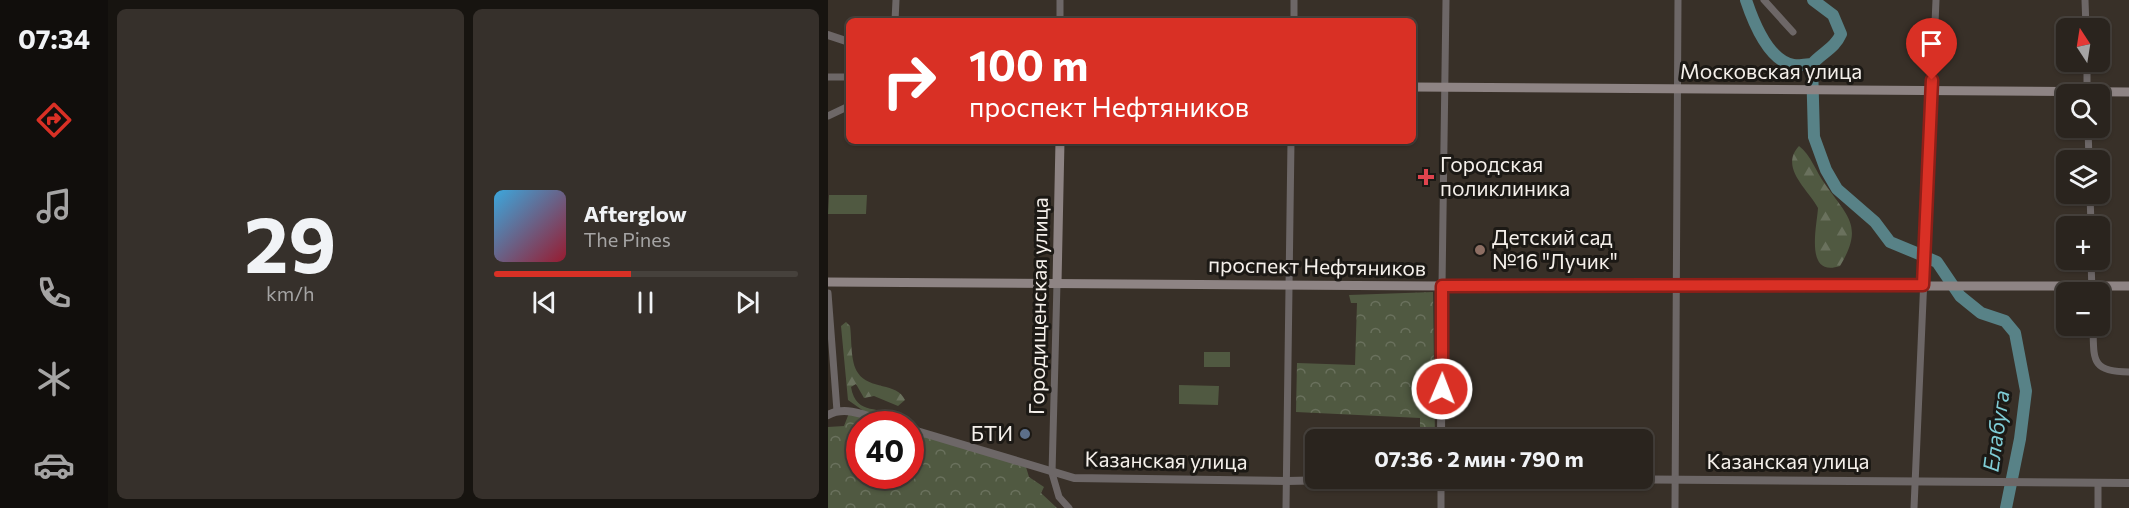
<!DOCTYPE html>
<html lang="ru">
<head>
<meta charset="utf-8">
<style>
  :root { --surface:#2a241e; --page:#36302b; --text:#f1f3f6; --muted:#a5a4a4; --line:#46413c; --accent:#d93025 }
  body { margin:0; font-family:Commissioner,sans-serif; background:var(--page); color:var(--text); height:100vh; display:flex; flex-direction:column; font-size:22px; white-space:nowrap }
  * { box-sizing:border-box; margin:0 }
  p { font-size:20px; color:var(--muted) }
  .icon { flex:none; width:33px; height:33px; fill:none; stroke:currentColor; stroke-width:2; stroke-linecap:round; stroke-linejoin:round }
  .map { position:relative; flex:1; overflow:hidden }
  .drawer { display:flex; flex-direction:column; gap:9px; padding:9px; background:#171410; width:720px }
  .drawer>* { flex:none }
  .guide { position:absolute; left:18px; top:18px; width:570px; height:126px; border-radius:9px; box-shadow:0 2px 4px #0004,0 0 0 2px var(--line); background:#d93025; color:#fff; overflow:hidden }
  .needle { width:39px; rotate:348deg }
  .controls { position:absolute; left:1228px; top:18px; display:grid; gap:12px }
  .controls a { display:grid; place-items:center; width:54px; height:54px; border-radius:9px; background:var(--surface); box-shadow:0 2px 4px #0004,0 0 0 2px var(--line); font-size:30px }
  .speed { position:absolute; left:18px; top:411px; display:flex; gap:12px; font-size:30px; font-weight:700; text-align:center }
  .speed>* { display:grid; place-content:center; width:78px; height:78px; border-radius:50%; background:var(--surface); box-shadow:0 2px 4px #0004,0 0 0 2px var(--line); line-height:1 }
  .speed .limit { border:9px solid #d22; background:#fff; color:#111 }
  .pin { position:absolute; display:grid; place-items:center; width:51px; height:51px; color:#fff; margin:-62px -26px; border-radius:50% 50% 50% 0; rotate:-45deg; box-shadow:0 0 6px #0007 }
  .pin .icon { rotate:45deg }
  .me { position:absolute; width:66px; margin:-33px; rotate:1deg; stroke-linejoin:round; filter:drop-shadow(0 0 4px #0008) }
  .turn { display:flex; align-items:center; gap:21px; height:126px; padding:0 24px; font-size:27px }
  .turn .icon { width:78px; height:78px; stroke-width:2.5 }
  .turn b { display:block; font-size:42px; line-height:51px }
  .drawer .tile { flex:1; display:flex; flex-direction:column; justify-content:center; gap:9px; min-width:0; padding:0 21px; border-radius:9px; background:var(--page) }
  .drawer .dial { align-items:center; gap:0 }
  .dial b { font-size:78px; line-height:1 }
  .song { display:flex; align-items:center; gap:18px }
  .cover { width:72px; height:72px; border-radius:9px; background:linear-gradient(135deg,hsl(200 70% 55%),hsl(350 70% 35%)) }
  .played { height:6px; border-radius:3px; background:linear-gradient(90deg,var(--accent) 45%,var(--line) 45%) }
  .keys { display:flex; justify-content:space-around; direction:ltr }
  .drawer .tiles { flex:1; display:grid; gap:9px; grid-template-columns:repeat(2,1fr) }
  .trip { position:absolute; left:477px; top:429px; width:348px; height:60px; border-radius:9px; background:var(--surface); box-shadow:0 2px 4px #0004,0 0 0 2px var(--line); font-weight:700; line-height:60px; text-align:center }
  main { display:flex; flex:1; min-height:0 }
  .tabs { display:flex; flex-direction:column; width:108px; justify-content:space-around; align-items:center; background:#110e0c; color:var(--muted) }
  .tabs .icon { width:42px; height:42px }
  .tabs .selected { color:var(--accent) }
  .tabs b { font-size:27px; color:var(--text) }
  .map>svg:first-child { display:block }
  .forest { fill:url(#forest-firs) }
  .park { fill:url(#park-crowns) }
  .garden { fill:#505941 }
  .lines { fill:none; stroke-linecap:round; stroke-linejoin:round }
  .river { stroke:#588287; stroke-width:12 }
  .minor { stroke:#6d6767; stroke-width:7 }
  .tertiary { stroke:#6d6767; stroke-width:8 }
  .secondary { stroke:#8e8484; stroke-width:9 }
  .route-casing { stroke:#8d1f18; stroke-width:15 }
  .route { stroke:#d93025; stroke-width:10 }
  .health-dot { fill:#e0444e; stroke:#1c1915; stroke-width:2 }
  .education-dot { fill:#8d6e63; stroke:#1c1915; stroke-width:2 }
  .service-dot { fill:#5c6f8a; stroke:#1c1915; stroke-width:2 }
  .labels { text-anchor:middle; stroke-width:6; stroke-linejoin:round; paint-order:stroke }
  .street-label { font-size:21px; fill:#f5f0eb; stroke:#1c1915 }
  .poi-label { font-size:21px; fill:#f5f0eb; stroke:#1c1915; text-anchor:start }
  .water-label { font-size:22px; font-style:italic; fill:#7fcdd6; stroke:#1c1915 }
</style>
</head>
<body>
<main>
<nav class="tabs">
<b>07:34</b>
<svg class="icon selected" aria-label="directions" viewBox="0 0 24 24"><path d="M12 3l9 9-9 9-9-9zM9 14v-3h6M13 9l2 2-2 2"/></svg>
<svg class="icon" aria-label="music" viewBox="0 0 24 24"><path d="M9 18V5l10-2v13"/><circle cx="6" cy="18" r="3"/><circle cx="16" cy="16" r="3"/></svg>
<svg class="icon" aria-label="phone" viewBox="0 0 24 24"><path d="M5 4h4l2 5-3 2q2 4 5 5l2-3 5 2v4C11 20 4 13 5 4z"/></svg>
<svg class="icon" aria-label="climate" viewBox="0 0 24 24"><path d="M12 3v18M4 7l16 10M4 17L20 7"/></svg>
<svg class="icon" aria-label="car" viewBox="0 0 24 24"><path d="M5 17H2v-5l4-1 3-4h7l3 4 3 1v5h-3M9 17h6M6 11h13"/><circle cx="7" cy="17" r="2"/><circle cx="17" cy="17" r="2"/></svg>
</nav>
<section class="drawer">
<div class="tiles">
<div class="tile dial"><b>29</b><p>km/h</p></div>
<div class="tile">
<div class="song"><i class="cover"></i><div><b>Afterglow</b><p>The Pines</p></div></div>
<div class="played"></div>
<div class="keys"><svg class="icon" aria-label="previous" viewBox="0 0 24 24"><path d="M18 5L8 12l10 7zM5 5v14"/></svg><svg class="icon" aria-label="pause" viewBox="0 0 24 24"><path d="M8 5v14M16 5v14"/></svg><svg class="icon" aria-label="next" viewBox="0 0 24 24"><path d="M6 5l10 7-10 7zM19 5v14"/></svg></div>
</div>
</div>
</section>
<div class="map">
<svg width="1301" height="508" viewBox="0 0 1301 508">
  <defs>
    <pattern id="forest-firs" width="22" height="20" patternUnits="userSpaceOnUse" patternTransform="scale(1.5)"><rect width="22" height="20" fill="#505941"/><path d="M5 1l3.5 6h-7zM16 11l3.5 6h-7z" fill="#6a715d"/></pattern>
    <pattern id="park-crowns" width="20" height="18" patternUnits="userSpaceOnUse" patternTransform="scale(1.5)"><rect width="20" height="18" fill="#505941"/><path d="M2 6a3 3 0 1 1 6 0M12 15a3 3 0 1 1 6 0" fill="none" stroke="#6a715d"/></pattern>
  </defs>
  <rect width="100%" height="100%" fill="#383028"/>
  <path class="forest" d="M971,146C983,155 988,172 997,184C1020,217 1036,226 1012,266C976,278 989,226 990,208C980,189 951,168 971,146Z
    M18,322L22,326C24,339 22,362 30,373C41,390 69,382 77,400L70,406L46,396L36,398L28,384L23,387C28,418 54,403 67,419L65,421L37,412L20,400L13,326Z"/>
  <path class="park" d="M605,292L607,439H592V418L468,412L469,363L527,365L529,303H523L521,295Z
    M21,413L59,424H32V476H82L83,431L198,467L201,477L216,487L213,493L229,508H0V427L16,426Z"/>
  <path class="garden" d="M1,195H39L38,214H0Z
    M376,352H402V367H376Z
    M351,385L391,386L390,405L351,404Z"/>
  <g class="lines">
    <path class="river" d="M918,0C925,21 940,60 965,65C970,66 978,64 984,64
      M985,0L1005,15L1013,34C1007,48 995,52 984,64L986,137L998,170L1009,189L1047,222L1062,242L1091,254
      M1102,259L1109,262L1132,296L1153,313L1177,321L1187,333L1198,391L1192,439L1178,508"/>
    <path class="minor" d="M232,0V21
      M936,0L965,32
      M1257,0L1258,28
      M67,21L68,0
      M466,21V0
      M1259,62V94
      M0,77H21
      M0,116L21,106
      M1260,128L1261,160
      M1262,194L1263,226
      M1263,260L1264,292
      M229,283L224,473L231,497L241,508
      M614,286L618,0
      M0,293L9,411
      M1265,326C1266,359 1262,372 1301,372
      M613,478V508
      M1270,483V508
      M458,508L463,141
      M847,508L850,0
      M1086,508L1108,0"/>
    <path class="tertiary" d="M0,35L21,42
      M0,415C20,404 45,419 65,424
      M82,429L246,478L459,481L600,478
      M613,440L614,286
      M619,478L1301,483"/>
    <path class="secondary" d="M585,87L1301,92
      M0,282L614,286H1301
      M229,283L232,141"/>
  </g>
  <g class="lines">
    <defs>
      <path id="route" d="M614,389V286L1095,285L1104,80"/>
    </defs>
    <use href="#route" class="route-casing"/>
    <use href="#route" class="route"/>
  </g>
  <path class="health-dot" d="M595 168h6v6h6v6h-6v6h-6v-6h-6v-6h6z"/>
  <circle class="education-dot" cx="652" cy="250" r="6"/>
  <circle class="service-dot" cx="197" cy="434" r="6"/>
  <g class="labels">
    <g class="street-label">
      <text x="943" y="79">Московская улица</text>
      <text transform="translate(489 267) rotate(1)" y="7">проспект Нефтяников</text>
      <text transform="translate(211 306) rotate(-89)" y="7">Городищенская улица</text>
      <text transform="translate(338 461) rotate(1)" y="7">Казанская улица</text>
      <text x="960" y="469">Казанская улица</text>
    </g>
    <g class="poi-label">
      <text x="612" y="172">Городская<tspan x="612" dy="24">поликлиника</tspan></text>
      <text x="664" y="245">Детский сад<tspan x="664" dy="24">№16 "Лучик"</tspan></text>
      <text x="185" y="441" text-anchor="end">БТИ</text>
    </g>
    <g class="water-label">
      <text transform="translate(1168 431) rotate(-82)" y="8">Елабуга</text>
    </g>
  </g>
</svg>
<div class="controls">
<a><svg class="needle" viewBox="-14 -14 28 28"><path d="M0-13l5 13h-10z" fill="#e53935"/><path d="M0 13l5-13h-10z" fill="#a5a4a4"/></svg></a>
<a><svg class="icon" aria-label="search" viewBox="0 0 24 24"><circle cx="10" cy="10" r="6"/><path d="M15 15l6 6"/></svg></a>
<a><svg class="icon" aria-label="layers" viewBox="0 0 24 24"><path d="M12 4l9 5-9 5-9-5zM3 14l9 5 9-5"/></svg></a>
<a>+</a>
<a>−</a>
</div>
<div class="speed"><div class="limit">40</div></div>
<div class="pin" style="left:1104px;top:80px;background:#d93025"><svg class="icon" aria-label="arrive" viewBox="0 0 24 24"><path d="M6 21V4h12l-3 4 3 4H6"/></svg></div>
<svg class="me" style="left:614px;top:389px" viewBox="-20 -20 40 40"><circle r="17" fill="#d93025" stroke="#fff" stroke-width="3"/><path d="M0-11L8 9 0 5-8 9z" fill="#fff"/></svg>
<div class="trip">07:36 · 2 мин · 790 m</div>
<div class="guide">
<div class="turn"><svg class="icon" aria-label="right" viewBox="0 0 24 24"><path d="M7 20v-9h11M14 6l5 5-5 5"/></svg><div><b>100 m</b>проспект Нефтяников</div></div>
</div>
</div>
</main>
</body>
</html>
